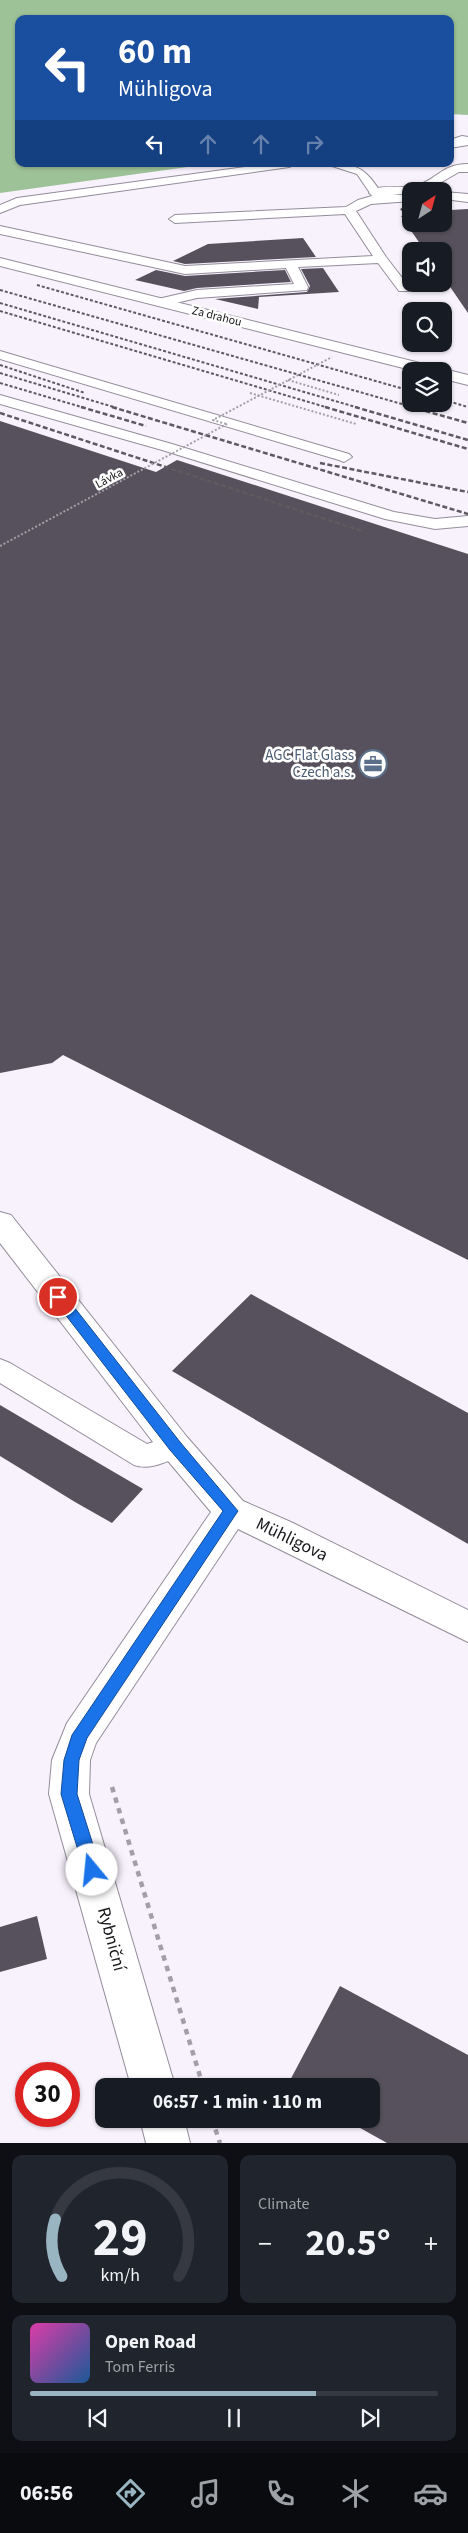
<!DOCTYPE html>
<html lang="en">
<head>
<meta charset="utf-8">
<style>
  :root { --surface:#171b24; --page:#20242c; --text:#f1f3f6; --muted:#9ea1a6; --line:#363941; --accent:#99b5c1 }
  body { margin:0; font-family:"Source Sans 3",sans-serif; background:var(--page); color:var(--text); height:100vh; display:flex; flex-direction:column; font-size:19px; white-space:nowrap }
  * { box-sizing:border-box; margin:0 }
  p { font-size:16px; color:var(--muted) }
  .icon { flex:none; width:28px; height:28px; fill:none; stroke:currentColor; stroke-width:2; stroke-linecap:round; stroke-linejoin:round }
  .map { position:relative; height:2143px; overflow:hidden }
  .sheet { display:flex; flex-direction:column; gap:12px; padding:12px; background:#0d0f14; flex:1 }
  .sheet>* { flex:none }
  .guide { position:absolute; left:15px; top:15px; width:439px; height:152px; border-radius:10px; box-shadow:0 1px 4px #0004; background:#1a4fa0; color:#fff; overflow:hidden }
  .needle { width:32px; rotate:36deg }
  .fabs { position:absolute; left:402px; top:182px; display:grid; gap:10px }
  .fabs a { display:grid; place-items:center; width:50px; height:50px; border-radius:10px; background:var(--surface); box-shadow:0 1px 4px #0004; font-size:25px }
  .speed { position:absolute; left:15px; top:2062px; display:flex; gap:10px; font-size:25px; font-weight:700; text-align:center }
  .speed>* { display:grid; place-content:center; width:65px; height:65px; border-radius:50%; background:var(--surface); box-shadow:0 1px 4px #0004; line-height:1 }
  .speed .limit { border:8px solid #d22; background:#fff; color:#111 }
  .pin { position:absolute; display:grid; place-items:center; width:42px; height:42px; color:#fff; margin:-21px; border:2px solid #fff; border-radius:50%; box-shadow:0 1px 5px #0007 }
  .me { position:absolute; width:55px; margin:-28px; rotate:343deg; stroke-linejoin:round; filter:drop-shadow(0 0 4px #0008) }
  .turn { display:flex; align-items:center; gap:18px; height:105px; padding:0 20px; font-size:22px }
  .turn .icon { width:65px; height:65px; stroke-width:2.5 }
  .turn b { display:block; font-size:35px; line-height:42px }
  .lanes { display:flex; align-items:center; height:48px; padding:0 20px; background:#0003; justify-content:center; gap:25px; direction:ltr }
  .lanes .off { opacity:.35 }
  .big { font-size:38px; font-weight:700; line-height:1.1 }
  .sheet .tile { flex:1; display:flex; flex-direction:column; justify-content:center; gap:8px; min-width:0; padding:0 18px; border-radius:10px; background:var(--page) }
  .sheet .dial { align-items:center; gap:0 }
  .dial svg { height:130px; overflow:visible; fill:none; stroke:var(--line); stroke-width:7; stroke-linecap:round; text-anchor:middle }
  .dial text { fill:var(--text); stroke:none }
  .song { display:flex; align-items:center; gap:15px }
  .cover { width:60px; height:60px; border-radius:8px; background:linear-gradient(135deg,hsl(320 70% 55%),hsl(210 70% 35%)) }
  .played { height:5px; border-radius:2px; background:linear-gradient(90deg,var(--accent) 70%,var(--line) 70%) }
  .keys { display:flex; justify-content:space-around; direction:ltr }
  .heat { display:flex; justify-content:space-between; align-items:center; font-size:28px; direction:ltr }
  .sheet .tiles { flex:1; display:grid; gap:12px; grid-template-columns:1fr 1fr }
  .tile:last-child { grid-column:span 2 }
  .trip { position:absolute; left:95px; top:2078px; width:285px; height:50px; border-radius:10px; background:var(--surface); box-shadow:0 1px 4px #0004; font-weight:700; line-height:50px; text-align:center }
  .tabs { display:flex; height:80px; justify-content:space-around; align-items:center; background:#090b0e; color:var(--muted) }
  .tabs .icon { width:35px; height:35px }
  .tabs .current { color:var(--accent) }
  .tabs b { font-size:22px; color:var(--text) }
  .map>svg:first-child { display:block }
  .forest { fill:#9ec297 }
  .building { fill:#56515c }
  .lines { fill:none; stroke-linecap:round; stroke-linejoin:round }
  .lane-casing { stroke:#938d99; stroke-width:2 }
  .street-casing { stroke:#938d99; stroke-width:2 }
  .path-far1 { stroke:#a39fa7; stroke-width:2; stroke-dasharray:2 2; stroke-linecap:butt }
  .path { stroke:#a39fa7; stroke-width:4.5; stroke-dasharray:5.5 5.5; stroke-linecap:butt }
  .lane { fill:#fff; fill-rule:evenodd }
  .street { fill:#fff; fill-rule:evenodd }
  .rail-far1 { stroke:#5e5a60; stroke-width:2; stroke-dasharray:3 2; stroke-linecap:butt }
  .rail { stroke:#5e5a60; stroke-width:2.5; stroke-dasharray:5 2.5; stroke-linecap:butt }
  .path-bridge { stroke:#a39fa7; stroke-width:2; stroke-dasharray:2 2; stroke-linecap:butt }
  .route { fill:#1a73e8; stroke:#114b97 }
  .labels { text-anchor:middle; stroke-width:5; stroke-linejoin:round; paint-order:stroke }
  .far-street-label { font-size:12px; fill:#18161a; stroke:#fff }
  .service-label { font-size:15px; fill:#4e5e75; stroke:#fff; text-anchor:end }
  .near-street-label { font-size:18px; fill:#18161a; stroke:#fff }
</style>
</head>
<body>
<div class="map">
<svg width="468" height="2143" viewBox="0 0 468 2143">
  <rect width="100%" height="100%" fill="#f8f2fd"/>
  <path class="forest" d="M0,0H468V115L450,114V19H19V164H209L0,193Z"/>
  <path class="building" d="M444,202L451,210L468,209V313L444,278V251H425L401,216H406L400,209L411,203V224H444Z
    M303,238L316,257L185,264L173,261L208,244Z
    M323,268L339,292L259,297L258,309L215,299L307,292L310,286L301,269Z
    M156,270L185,276L285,270L291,282L197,288L184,291L135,280Z
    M0,421L156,472L177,460L468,554V1260L63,1055L52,1063L0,1073Z
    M251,1294L468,1413V1544L172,1371Z
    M0,1405L107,1468L143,1489L112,1523L75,1502L0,1456Z
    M37,1916L47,1959L0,1972V1927Z
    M340,1986L468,2055V2143H387L344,2119H371V2086H287Z"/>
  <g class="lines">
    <defs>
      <path id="lane" d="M267,164H295L289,167L20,205L0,213V205L17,198Z
        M331,164C362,164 366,171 383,195H411V201L371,204L356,211L386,257L410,288L409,291H399L378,263L298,267L308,287L307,290L197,298L163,306L156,302L158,299L197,290L294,284L286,268L185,274L0,234V226L185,266L373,256L345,214L175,223L169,219L175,215L346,207L358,200L372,196L357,174L332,166Z
        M444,192L468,194V202L444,199Z
        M0,351L349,454L352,457L344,462L339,460L0,359Z
        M0,395L172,444L394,512L435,519L468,516V526L435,529L385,519L162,450L0,404Z
        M0,1359L10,1363L147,1444L175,1435L185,1438L189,1446L185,1454C169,1460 151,1471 134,1465L0,1383Z"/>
      <path id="street" d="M462,136L468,137V145L450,148V140Z
        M468,164V172H459L426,191L376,197L369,193C377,183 403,189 415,186C436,181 441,164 468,164Z
        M0,258L468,375V385L444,379V371H415L0,266Z
        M0,1212L11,1215L187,1437L243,1501L293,1523L468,1610V1642L238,1529L96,1743L90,1760L89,1794L175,2086H131L49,1794L52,1760L67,1723L211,1512L163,1455L0,1243Z
        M140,2119H184L190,2143H146Z"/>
    </defs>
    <use href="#lane" class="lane-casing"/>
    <use href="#street" class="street-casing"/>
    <path class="path-far1" d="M288,380L339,395
      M250,393L356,424"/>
    <path class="path" d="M112,1787L203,2086
      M212,2119L220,2143"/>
    <use href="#lane" class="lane"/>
    <use href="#street" class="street"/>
    <path class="rail-far1" d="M37,285L411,391
      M0,290L416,408
      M0,303L359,408
      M0,311L329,408
      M0,365L85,393
      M0,373L117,408
      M0,383L85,408
      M444,400L468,407"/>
    <path class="rail" d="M81,407L146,426
      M112,407L468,514
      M325,407L468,449
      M355,407L468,440
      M411,407L468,423
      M0,413L362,531
      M320,463L468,492"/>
    <path class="path-bridge" d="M226,424L213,420L332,357
      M0,546L227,424"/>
  </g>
  <path class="route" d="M58,1292L63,1293L180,1442L238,1511L87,1738L79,1760L77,1794L101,1870L98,1875L92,1878L87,1875L84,1870L61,1794L64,1760L72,1735L223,1511L170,1450L54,1300L52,1297Z"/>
  <defs>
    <symbol id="office-ring" viewBox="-11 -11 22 22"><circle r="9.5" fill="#fff" stroke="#5c6f8a" stroke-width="1.5"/><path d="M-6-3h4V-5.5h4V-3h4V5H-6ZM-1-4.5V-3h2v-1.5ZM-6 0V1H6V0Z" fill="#5c6f8a"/></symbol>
  </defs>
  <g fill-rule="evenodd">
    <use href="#office-ring" x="357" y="748" width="32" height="32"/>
  </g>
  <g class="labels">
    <g class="far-street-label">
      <text transform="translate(217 316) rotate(14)" y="4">Za drahou</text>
      <text transform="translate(109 478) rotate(-28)" y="4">Lávka</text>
    </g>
    <g class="service-label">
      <text x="354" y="760">AGC Flat Glass<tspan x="354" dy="17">Czech a.s.</tspan></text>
    </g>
    <g class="near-street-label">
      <text transform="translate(292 1539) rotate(26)" y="6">Mühligova</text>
      <text transform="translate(112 1939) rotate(75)" y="6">Rybniční</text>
    </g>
  </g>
</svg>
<div class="fabs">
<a><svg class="needle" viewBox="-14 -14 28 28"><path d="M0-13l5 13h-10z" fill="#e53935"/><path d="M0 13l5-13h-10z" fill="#9ea1a6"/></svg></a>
<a><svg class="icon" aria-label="sound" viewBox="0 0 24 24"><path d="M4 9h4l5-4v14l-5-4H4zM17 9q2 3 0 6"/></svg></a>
<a><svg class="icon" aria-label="search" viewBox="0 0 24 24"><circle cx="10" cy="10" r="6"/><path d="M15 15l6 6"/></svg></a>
<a><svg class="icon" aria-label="layers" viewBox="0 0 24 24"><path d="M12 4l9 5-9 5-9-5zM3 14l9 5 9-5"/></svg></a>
</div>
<div class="speed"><div class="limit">30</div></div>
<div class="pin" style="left:58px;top:1297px;background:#d93025"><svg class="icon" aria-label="arrive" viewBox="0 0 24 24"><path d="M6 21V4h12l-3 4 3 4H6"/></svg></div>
<svg class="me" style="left:92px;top:1870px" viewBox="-20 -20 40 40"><circle r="19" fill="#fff"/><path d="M0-13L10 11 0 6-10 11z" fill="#1a73e8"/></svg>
<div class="trip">06:57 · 1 min · 110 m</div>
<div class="guide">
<div class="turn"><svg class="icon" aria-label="left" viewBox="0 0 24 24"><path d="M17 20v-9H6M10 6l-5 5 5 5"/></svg><div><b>60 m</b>Mühligova</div></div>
<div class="lanes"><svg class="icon" aria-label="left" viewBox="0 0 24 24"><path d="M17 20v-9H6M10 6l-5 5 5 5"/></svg><svg class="icon off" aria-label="ahead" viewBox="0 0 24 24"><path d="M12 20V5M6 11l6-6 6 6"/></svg><svg class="icon off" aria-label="ahead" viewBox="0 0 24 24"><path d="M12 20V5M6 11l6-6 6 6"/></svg><svg class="icon off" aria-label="right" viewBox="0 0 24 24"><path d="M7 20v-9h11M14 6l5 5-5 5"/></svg></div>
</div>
</div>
<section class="sheet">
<div class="tiles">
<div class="tile dial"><svg viewBox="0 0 100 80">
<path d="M14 69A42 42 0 1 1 86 69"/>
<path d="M14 69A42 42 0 0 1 10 34" stroke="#99b5c1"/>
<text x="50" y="56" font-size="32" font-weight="700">29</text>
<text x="50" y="72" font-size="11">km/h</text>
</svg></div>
<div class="tile"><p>Climate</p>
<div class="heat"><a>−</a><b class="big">20.5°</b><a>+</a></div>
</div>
<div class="tile">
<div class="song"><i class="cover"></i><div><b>Open Road</b><p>Tom Ferris</p></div></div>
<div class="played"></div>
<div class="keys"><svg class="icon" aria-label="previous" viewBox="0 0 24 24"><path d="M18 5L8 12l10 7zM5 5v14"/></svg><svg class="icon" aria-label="pause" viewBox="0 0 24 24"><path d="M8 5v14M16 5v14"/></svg><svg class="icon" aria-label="next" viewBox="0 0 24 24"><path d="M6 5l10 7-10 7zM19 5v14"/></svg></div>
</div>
</div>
</section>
<nav class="tabs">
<b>06:56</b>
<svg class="icon current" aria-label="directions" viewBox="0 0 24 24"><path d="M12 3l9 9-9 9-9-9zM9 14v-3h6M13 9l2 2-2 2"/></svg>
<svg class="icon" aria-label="music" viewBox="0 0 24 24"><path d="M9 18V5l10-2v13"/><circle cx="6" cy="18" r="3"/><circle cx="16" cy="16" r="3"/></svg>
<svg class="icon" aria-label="phone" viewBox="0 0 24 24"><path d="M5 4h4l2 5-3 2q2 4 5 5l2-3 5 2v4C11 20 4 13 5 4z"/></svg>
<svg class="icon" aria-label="climate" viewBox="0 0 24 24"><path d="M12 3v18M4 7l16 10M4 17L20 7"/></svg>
<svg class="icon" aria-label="car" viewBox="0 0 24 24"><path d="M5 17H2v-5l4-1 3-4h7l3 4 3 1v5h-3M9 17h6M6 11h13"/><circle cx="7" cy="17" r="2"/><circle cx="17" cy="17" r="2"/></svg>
</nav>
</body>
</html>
